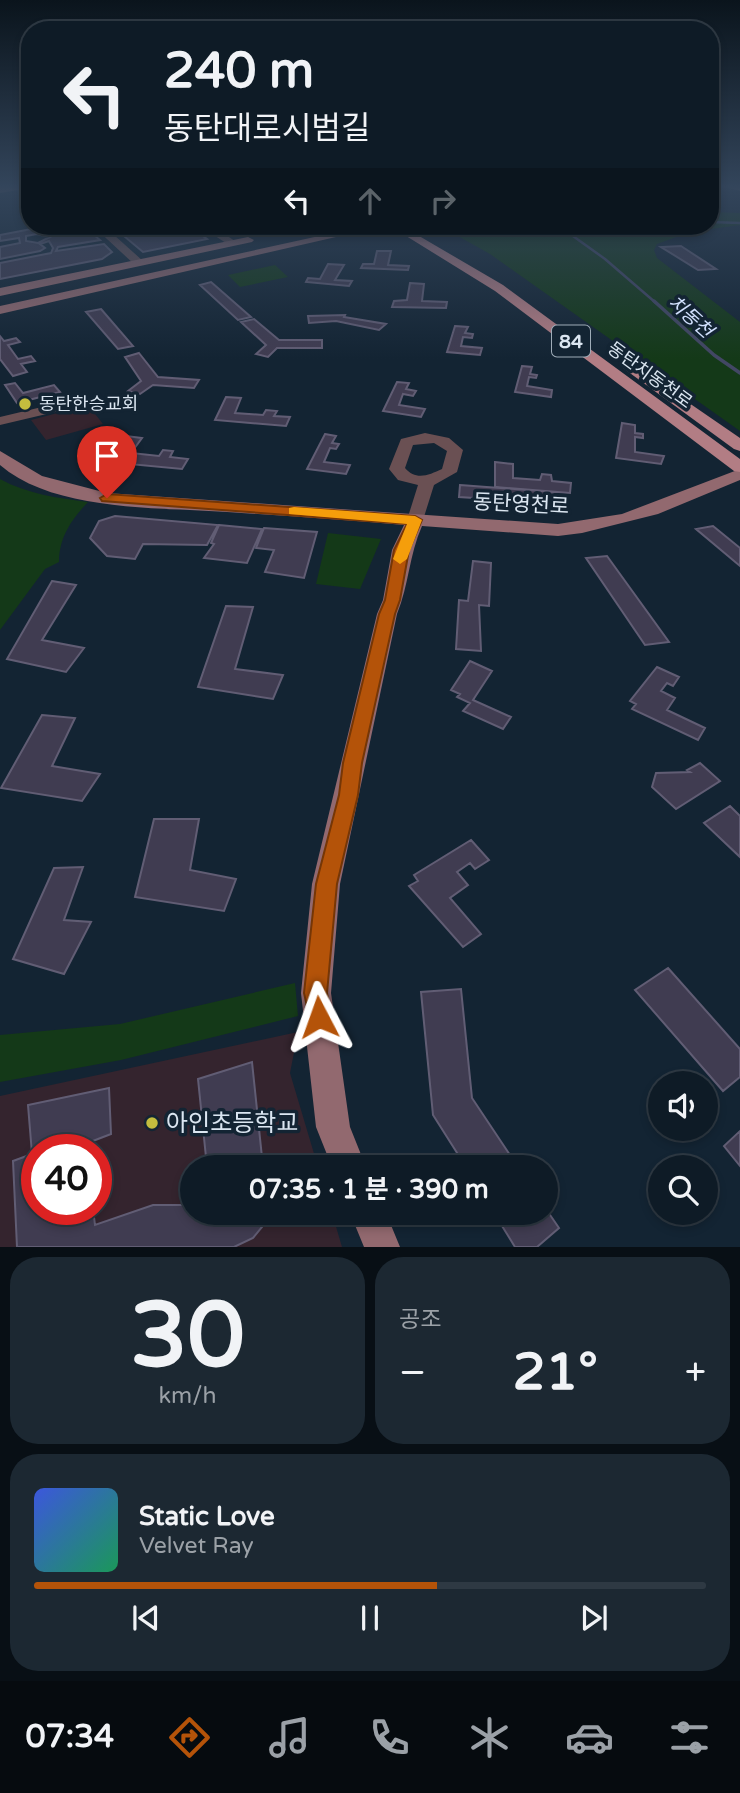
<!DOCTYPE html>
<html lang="ko">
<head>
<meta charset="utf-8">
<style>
  :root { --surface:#0e1b26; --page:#1c2832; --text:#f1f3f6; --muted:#9ba1a7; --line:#2e3943; --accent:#b45309 }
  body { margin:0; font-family:"Varela Round","Noto Sans KR",sans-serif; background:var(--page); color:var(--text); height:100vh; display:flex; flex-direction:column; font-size:26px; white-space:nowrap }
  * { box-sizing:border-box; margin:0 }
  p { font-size:23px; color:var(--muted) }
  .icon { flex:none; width:38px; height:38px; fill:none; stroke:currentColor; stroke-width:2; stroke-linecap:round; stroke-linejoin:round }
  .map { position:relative; height:1247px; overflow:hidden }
  .details { display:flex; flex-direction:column; gap:10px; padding:10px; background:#080f15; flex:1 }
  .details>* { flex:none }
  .top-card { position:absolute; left:21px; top:21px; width:698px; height:214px; border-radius:28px; box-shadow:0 4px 10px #0003,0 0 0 2px var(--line); background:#0e1b26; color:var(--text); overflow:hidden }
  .buttons { position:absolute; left:648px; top:1071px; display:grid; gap:14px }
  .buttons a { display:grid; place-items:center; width:70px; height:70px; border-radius:50%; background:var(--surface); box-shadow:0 4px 10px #0003,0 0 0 2px var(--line); font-size:35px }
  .speed { position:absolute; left:21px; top:1134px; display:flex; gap:14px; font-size:35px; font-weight:700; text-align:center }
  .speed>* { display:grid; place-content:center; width:91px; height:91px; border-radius:50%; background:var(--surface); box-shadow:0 4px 10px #0003,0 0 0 2px var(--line); line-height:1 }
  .speed .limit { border:10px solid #d22; background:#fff; color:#111 }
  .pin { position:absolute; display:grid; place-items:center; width:60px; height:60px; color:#fff; margin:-72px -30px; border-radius:50% 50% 50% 0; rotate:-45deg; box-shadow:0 0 7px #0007 }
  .pin .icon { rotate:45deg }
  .me { position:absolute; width:77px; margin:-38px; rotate:356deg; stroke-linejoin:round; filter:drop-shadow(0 0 5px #0008) }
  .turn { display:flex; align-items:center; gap:24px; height:147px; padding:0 28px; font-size:32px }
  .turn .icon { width:91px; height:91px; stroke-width:2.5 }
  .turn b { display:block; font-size:49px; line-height:60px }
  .lanes { display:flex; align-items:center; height:66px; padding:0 28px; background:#0003; justify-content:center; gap:35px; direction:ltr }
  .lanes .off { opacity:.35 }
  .big { font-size:52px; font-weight:700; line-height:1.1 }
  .details .card { flex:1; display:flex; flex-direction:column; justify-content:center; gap:10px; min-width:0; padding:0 24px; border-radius:28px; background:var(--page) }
  .details .dial { align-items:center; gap:0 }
  .dial b { font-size:91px; line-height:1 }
  .song { display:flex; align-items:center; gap:21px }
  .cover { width:84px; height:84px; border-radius:10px; background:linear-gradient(135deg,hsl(230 70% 55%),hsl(150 70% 35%)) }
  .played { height:7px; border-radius:4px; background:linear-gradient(90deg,var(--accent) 60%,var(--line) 60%) }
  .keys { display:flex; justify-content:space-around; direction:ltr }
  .heat { display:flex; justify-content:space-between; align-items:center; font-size:38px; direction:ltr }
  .details .tiles { flex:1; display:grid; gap:10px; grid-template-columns:1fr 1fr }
  .card:last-child { grid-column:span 2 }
  .trip { position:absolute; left:180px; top:1155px; width:378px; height:70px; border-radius:35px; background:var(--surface); box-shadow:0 4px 10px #0003,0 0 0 2px var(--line); font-weight:700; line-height:70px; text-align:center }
  .tab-bar { display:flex; height:112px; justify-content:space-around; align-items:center; background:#060b0f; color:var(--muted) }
  .tab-bar .icon { width:49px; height:49px }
  .tab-bar .selected { color:var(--accent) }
  .tab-bar b { font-size:32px; color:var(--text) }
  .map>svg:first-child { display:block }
  .education { fill:#34242e; fill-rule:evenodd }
  .green { fill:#143918 }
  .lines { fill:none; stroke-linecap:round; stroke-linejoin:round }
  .stream-far1 { stroke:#424764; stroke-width:2.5 }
  .stream { stroke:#424764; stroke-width:3.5 }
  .building { fill:#403c51; stroke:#615d74; stroke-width:2; fill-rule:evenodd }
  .street { fill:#6a5053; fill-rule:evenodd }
  .secondary { fill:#92696f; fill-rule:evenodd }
  .primary { fill:#b27d84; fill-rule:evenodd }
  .route { fill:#b45309; stroke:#753606; stroke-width:2 }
  .slow { fill:#f59e0b }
  .poi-dot { fill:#c3bd3e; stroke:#132433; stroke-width:2.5 }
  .labels { text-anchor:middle; stroke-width:7; stroke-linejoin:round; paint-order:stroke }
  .far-street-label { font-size:18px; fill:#dbe6f1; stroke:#132433 }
  .far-poi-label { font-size:18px; fill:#dbe6f1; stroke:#132433; text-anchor:start }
  .far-water-label { font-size:19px; font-style:italic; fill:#d2e1fe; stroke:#132433 }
  .shield { fill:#132433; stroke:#9facb8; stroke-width:2 }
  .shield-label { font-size:19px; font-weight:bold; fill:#dbe6f1 }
  .street-label { font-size:21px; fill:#dbe6f1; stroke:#132433 }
  .near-poi-label { font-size:24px; fill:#dbe6f1; stroke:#132433; text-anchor:start }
</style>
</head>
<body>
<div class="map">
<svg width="740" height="1247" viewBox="0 0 740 1247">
  <rect width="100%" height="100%" fill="#132433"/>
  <path class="education" d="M88,405L103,424L46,440L31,420Z
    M298,1032L290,1073L318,1167H192V1213H332L342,1247H0V1096ZM37,1150H96V1209H37Z"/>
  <path class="green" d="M711,212L740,213V225L690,232L657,244L654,250L657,258L740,322V431L490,254L440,226H710Z
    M275,265L288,277L240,287L228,275Z
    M0,479C27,494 58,498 88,502C72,519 59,537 59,562L45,569L0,630Z
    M328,533L381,539L360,589L316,584Z
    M295,983L298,1016L121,1060L0,1082V1035L120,1024Z"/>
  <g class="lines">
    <path class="stream-far1" d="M710,222L740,223
      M559,226L605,259L656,303"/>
    <path class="stream" d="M654,301L714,355L740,373"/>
  </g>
  <path class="building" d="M47,226H81L53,231L57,235L87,229L100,240L58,247L56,251L104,244L112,252L102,259L0,279V263L51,253L53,248L49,241L40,244L45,248L40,251L0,259V247L20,243L19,238L0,241V235ZM37,234L50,237L38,243L26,241V236Z
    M112,226H189L207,239L143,252Z
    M681,246L716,269L698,270L661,247Z
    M377,251H391L388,265L409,266L408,270L361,268L363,264H374Z
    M328,264L344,265L335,280L352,281L349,286L306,282L308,278L320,279Z
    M211,282L251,317L238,320L200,285Z
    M410,283L424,284L422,301L447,302L446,308L392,307L394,301L407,300Z
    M101,309L133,346L118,349L86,312Z
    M345,315L344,317L386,324L379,330L336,321L309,323L308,316Z
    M254,319L279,340H322V348H277L268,357L256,354L266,345L241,322Z
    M455,326L468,327L465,333L473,334L472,338L463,337L461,346L482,348L480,355L447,352Z
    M0,336L4,341L16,338L20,342L8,345L18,359L31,356L35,361L21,364L27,372L13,376L0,359Z
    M139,353L158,377L199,380L194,388L153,385L140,394L128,391L141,381L125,357Z
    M522,366L532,367L530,374L537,375L536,378L529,377L527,386L552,390L551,397L515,392Z
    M397,382L409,383L406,389L416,391L413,396L403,394L399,405L425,409L421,417L383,411Z
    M15,383L23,393L54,385L60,392L17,403L5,385Z
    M226,397L241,398L235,413L263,415L266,410L277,411L274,416L290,417L286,426L215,420Z
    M622,423L635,425V433L643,434V438L635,437V452L664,456L661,464L616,458Z
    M325,434L336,436L332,443L339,444L336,449L330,448L324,462L350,465L346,474L307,469Z
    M126,436L142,438L131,453L159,456L163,450L173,451L170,457L188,459L182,469L108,462Z
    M495,462L513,464V478L540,480L542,474L551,475L552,481L571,483L570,493L495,487Z
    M460,485L553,492L551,503L459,497Z
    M115,516L218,525L207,545L143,544L135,559L107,556L90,538L99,521Z
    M219,525L262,529L247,563L204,558L214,544L211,543Z
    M713,526L740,548V566L696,529Z
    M264,528L317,532L304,578L265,572L274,550L256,548Z
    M607,556L669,642L645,645L586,558Z
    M473,561L491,563L489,606L479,605L481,651L456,649L459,600L468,601Z
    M52,581L76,585L42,640L84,648L66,672L7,659Z
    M226,606L253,607L235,669L283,675L273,699L198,687Z
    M470,661L492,671L473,700L511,717L503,729L463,711L470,703L457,697L460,694L451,690Z
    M657,667L679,677L673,686L667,683L661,691L675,698L667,710L705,728L698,740L632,709L636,704L630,701Z
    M42,715L75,718L52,766L100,774L82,801L1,788Z
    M700,763L720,781L676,809L652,787L656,773L690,772L687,770Z
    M730,806L740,816V857L704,823Z
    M154,819H199L190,870L236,879L224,911L135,897Z
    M471,840L489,860L475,869L470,863L457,872L468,885L450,898L481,934L463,947L409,886L418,881L414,875Z
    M83,867L64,920L91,922L64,974L13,959L54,868Z
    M668,968L740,1049V1077L723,1091L635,990Z
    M461,989L472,1098L518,1167H466L433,1115L421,992Z
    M252,1062L263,1167H207L198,1079Z
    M109,1088L111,1134L85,1144V1150H37V1209H93L95,1225L153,1205H192V1213H267L262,1227L253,1238L234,1247H17L13,1161L32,1154L28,1105Z
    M740,1131V1166L724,1146Z
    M546,1209L559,1228L537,1247H515L494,1213H546Z"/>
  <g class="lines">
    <path class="street" d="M93,226H104L143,261V265H135Z
      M200,226H212L238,243L229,245Z
      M67,401L74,405L72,408L0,425V417Z
      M425,433L449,438L463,450L457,472L434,485L423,520L415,525L407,520L418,485L398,480L389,469L401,439ZM434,443L447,451L442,469C429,475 416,481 405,468L413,445Z"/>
    <path class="secondary" d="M15,185H30V188L0,193V187Z
      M724,185H740V191L726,187Z
      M365,226H384L0,314V306Z
      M248,237L254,240L252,242L0,296V288Z
      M0,451L42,476L107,493L558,524L622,514L740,469V480L658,514L582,533L558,536L422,526C409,555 409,585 397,614L340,884L331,993L350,1127L366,1167H332L316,1127L301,993L312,884L377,614L383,600L392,550L404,525C345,520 286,516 227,512C158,507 55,512 0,465Z
      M350,1213H386L400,1247H364Z"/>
    <path class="primary" d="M390,226H402L503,285L740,459V472L734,471L495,291Z
      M628,361L740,438V451L734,449L623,368L621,365Z"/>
  </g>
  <linearGradient id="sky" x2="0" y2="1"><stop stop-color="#0a141c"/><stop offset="0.52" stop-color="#33455b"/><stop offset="1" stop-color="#33455b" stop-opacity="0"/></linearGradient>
  <rect width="740" height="359" fill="url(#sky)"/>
  <path class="route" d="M107,494L415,516L422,520L409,550L400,600L395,614L362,763L358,795L337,884L327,993L331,1017L327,1025L319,1029L311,1025L304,993L316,884L339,795L343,763L379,614L385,600L394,550L407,524L102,501L100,498Z"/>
  <path class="slow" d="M294,507L415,516L422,520L407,559L400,564L393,559L407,524L289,514V508Z"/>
  <g class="poi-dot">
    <circle cx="25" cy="404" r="7"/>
    <circle cx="152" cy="1123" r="7"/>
  </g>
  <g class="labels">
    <g class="far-street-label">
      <text transform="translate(650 375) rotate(36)" y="6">동탄치동천로</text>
    </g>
    <g class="far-poi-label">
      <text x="39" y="410">동탄한승교회</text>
    </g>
    <g class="far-water-label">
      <text transform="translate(691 316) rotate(42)" y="7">치동천</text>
    </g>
    <rect class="shield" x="552" y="325.5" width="38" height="31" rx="5"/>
    <g class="shield-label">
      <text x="571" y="348">84</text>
    </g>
    <g class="street-label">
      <text transform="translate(521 504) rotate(3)" y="7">동탄영천로</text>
    </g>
    <g class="near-poi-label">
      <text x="166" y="1131">아인초등학교</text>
    </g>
  </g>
</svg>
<div class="buttons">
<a><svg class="icon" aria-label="sound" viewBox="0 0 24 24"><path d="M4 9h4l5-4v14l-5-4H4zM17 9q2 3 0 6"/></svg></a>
<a><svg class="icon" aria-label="search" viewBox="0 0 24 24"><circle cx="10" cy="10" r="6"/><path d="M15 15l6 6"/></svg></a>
</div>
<div class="speed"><div class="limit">40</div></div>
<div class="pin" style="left:107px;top:498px;background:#d93025"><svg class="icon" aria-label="arrive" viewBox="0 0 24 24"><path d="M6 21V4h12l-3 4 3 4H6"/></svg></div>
<svg class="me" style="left:319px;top:1017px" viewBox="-20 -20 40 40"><path d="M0-17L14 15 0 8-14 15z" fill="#b45309" stroke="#fff" stroke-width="4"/></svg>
<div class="trip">07:35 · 1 분 · 390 m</div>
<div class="top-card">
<div class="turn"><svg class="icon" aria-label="left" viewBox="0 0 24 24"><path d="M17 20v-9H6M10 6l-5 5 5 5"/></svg><div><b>240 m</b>동탄대로시범길</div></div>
<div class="lanes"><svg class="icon" aria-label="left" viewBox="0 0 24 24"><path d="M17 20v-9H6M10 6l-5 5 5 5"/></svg><svg class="icon off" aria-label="ahead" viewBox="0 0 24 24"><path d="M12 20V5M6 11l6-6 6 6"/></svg><svg class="icon off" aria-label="right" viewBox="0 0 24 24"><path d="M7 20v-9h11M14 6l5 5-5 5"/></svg></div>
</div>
</div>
<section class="details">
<div class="tiles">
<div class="card dial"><b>30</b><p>km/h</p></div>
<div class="card"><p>공조</p>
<div class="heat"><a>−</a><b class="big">21°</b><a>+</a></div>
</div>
<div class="card">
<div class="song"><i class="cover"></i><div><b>Static Love</b><p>Velvet Ray</p></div></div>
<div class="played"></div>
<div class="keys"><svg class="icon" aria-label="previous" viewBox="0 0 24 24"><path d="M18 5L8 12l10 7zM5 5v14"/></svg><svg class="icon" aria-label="pause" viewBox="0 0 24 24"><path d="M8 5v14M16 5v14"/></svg><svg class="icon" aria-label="next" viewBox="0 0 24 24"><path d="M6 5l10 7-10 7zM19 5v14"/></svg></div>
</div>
</div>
</section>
<nav class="tab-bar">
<b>07:34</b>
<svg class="icon selected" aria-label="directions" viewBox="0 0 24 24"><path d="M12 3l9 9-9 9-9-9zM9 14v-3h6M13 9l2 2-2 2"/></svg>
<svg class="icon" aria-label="music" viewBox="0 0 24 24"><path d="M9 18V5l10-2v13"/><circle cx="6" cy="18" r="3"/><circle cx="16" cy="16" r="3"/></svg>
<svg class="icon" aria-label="phone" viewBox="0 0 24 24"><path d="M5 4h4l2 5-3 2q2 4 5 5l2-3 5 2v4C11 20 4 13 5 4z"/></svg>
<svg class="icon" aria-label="climate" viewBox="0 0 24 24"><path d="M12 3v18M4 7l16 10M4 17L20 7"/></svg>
<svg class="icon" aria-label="car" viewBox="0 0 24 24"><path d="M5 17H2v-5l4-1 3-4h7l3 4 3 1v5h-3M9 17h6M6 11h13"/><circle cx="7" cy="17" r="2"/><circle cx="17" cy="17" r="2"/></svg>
<svg class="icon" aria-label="filters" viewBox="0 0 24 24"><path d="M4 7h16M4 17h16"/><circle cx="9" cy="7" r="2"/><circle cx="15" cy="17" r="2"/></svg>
</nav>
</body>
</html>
